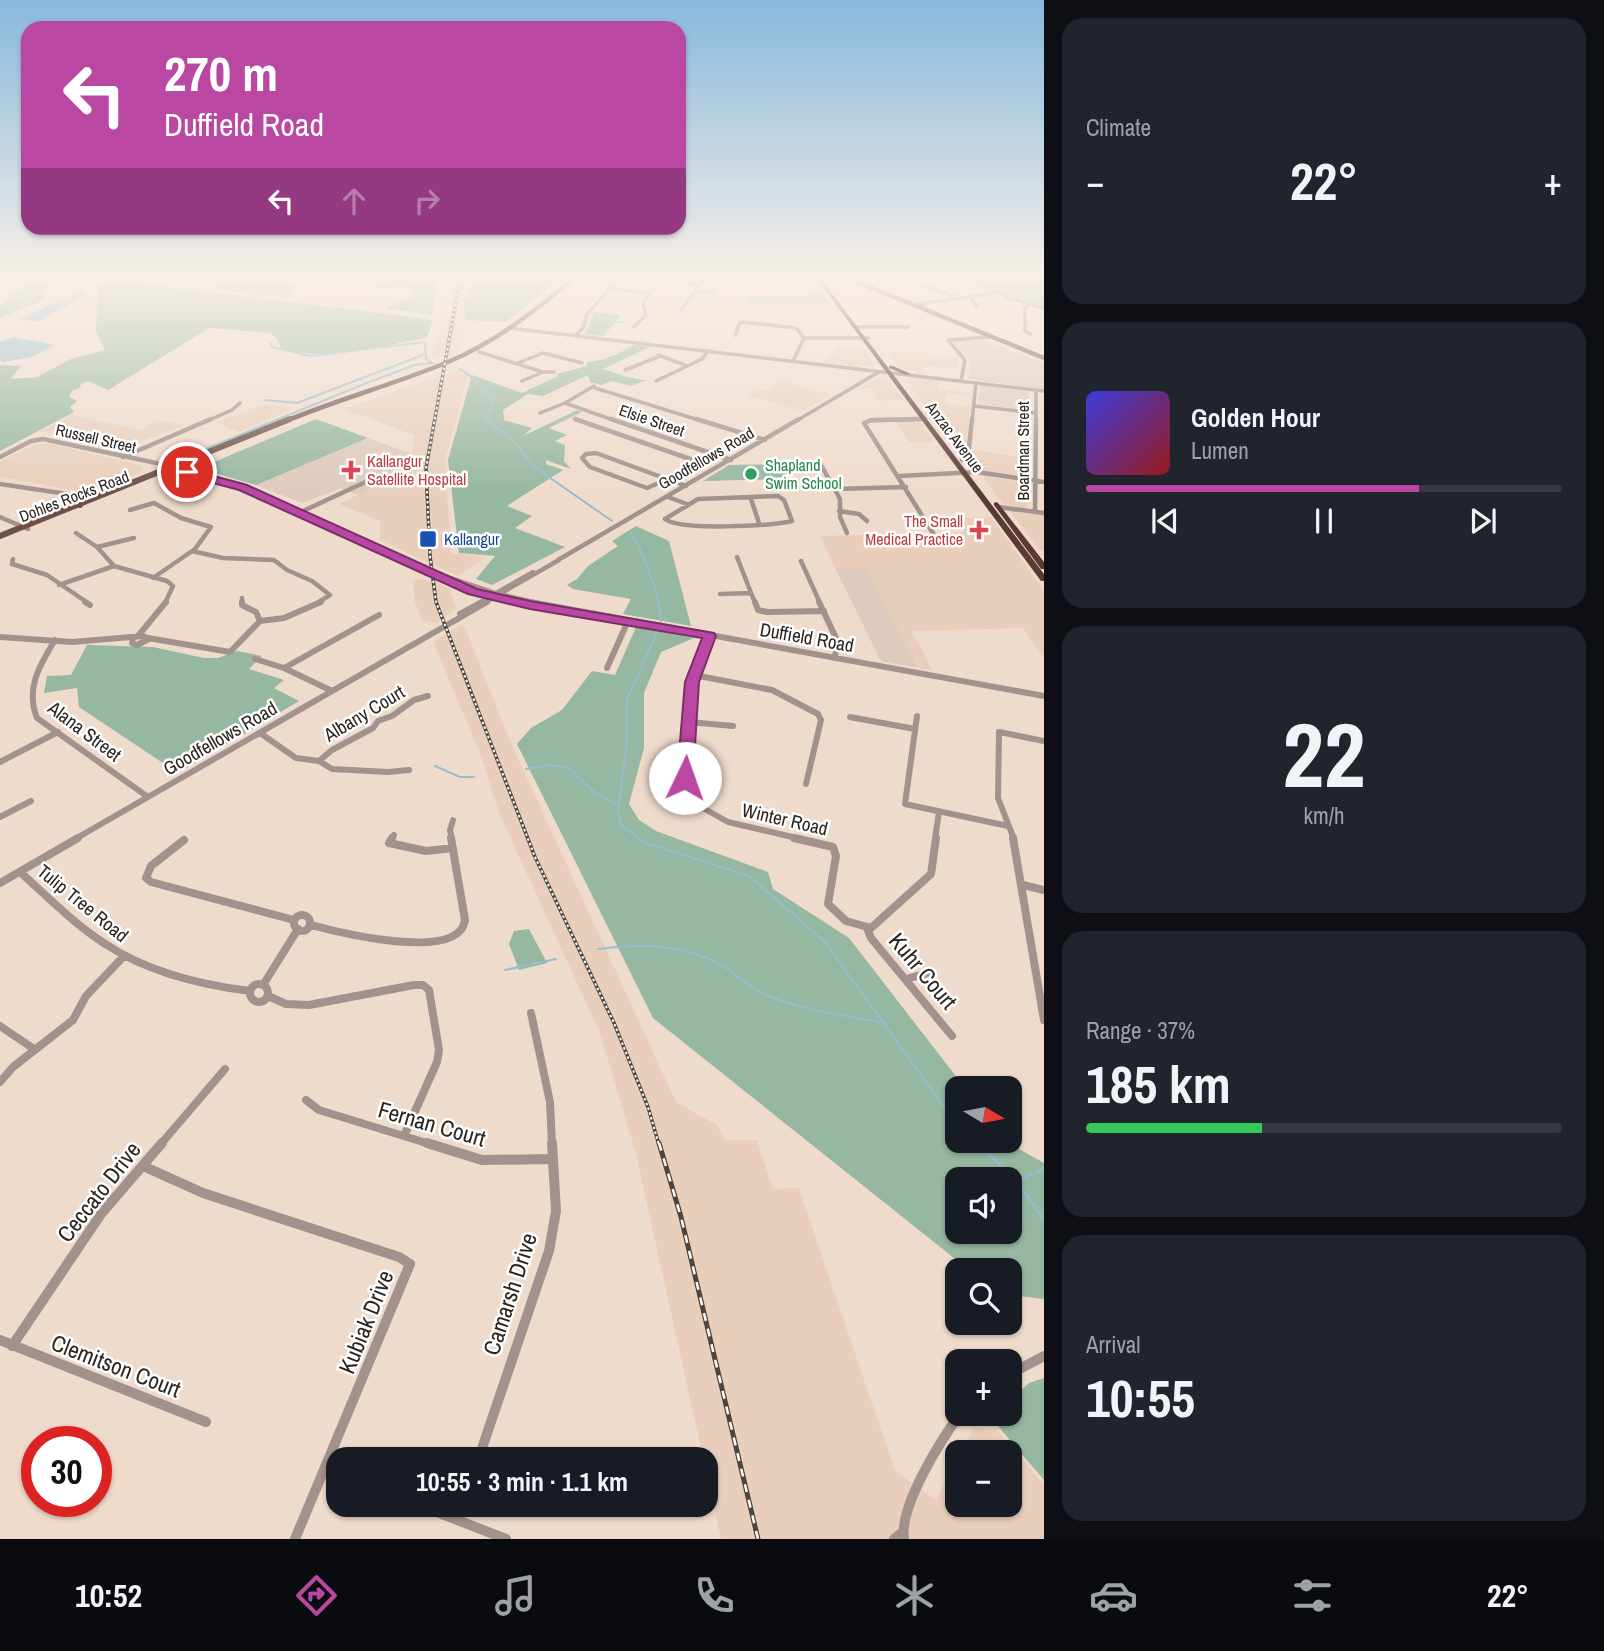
<!DOCTYPE html>
<html lang="en">
<head>
<meta charset="utf-8">
<style>
  :root { --surface:#171b24; --page:#20242c; --text:#f1f3f6; --muted:#9ea1a6; --line:#363941; --accent:#ba48a3 }
  body { margin:0; font-family:"Archivo Narrow",sans-serif; background:var(--page); color:var(--text); height:100vh; display:flex; flex-direction:column; font-size:26px; white-space:nowrap }
  * { box-sizing:border-box; margin:0 }
  p { font-size:23px; color:var(--muted) }
  .icon { flex:none; width:38px; height:38px; fill:none; stroke:currentColor; stroke-width:2; stroke-linecap:round; stroke-linejoin:round }
  .map { position:relative; flex:1; overflow:hidden }
  .side { display:flex; flex-direction:column; gap:18px; padding:18px; background:#0d0f14; width:560px }
  .side>* { flex:none }
  .top-card { position:absolute; left:21px; top:21px; width:665px; height:214px; border-radius:21px; box-shadow:0 2px 5px #0004; background:#ba48a3; color:#fff; overflow:hidden }
  .needle { width:46px; rotate:100deg }
  .fabs { position:absolute; left:945px; top:1076px; display:grid; gap:14px }
  .fabs a { display:grid; place-items:center; width:77px; height:77px; border-radius:14px; background:var(--surface); box-shadow:0 2px 5px #0004; font-size:35px }
  .speed { position:absolute; left:21px; top:1426px; display:flex; gap:14px; font-size:35px; font-weight:700; text-align:center }
  .speed>* { display:grid; place-content:center; width:91px; height:91px; border-radius:50%; background:var(--surface); box-shadow:0 2px 5px #0004; line-height:1 }
  .speed .limit { border:10px solid #d22; background:#fff; color:#111 }
  .pin { position:absolute; display:grid; place-items:center; width:60px; height:60px; color:#fff; margin:-30px; border:4px solid #fff; border-radius:50%; box-shadow:0 2px 7px #0007 }
  .me { position:absolute; width:77px; margin:-38px; rotate:3deg; stroke-linejoin:round; filter:drop-shadow(0 0 5px #0008) }
  .turn { display:flex; align-items:center; gap:24px; height:147px; padding:0 28px; font-size:32px }
  .turn .icon { width:91px; height:91px; stroke-width:2.5 }
  .turn b { display:block; font-size:49px; line-height:60px }
  .lanes { display:flex; align-items:center; height:66px; padding:0 28px; background:#0003; justify-content:center; gap:35px; direction:ltr }
  .lanes .off { opacity:.35 }
  .big { font-size:52px; font-weight:700; line-height:1.1 }
  .side .card { flex:1; display:flex; flex-direction:column; justify-content:center; gap:10px; min-width:0; padding:0 24px; border-radius:21px; background:var(--page) }
  .side .dial { align-items:center; gap:0 }
  .dial b { font-size:91px; line-height:1 }
  .song { display:flex; align-items:center; gap:21px }
  .cover { width:84px; height:84px; border-radius:10px; background:linear-gradient(135deg,hsl(240 70% 55%),hsl(0 70% 35%)) }
  .played { height:7px; border-radius:4px; background:linear-gradient(90deg,var(--accent) 70%,var(--line) 70%) }
  .keys { display:flex; justify-content:space-around; direction:ltr }
  .heat { display:flex; justify-content:space-between; align-items:center; font-size:38px; direction:ltr }
  .charge { height:10px; border-radius:5px; background:linear-gradient(90deg,#34c759 37%,var(--line) 0) }
  .trip { position:absolute; left:326px; top:1447px; width:392px; height:70px; border-radius:21px; background:var(--surface); box-shadow:0 2px 5px #0004; font-weight:700; line-height:70px; text-align:center }
  .dock { display:flex; height:112px; justify-content:space-around; align-items:center; background:#090b0e; color:var(--muted) }
  .dock .icon { width:49px; height:49px }
  .dock .selected { color:var(--accent) }
  .dock b { font-size:32px; color:var(--text) }
  main { display:flex; flex:1; min-height:0 }
  .map>svg:first-child { display:block }
  .built { fill:#e9cfbb }
  .education { fill:#dfcabd }
  .medical { fill:#dfcabc }
  .green { fill:#96b7a1; fill-rule:evenodd }
  .water { fill:#95bdcc }
  .lines { fill:none; stroke-linecap:round; stroke-linejoin:round }
  .stream-far1 { stroke:#95bdcc; stroke-width:2 }
  .stream { stroke:#95bdcc; stroke-width:2.5 }
  .minor-far4 { stroke:#a2918d; stroke-width:3.5 }
  .minor-far3 { stroke:#a2918d; stroke-width:4.5 }
  .minor-far2 { stroke:#a2918d; stroke-width:6 }
  .minor-far1 { stroke:#a2918d; stroke-width:8 }
  .minor { stroke:#a2918d; stroke-width:10 }
  .major-far1 { stroke:#6d504a; stroke-width:4.5 }
  .major { stroke:#6d504a; stroke-width:6 }
  .highway { fill:#5a3a33; fill-rule:evenodd }
  .rail-far1-casing { stroke:#4d443d; stroke-width:3.5 }
  .rail-casing { stroke:#4d443d; stroke-width:5 }
  .rail-far1 { stroke:#fff; stroke-width:2; stroke-dasharray:2.5; stroke-linecap:butt }
  .rail { stroke:#fff; stroke-width:2.5; stroke-dasharray:8; stroke-linecap:butt }
  .route { fill:#ba48a3; stroke:#792f6a; stroke-width:2 }
  .health-dot { fill:#e0444e; stroke:#fff; stroke-width:2.5 }
  .leisure-dot { fill:#2e9e5b; stroke:#fff; stroke-width:2.5 }
  .transit-dot { fill:#1a4fb4; stroke:#fff; stroke-width:2.5 }
  .labels { text-anchor:middle; stroke-width:5; stroke-linejoin:round; paint-order:stroke }
  .far-street-label { font-size:16px; fill:#2b241f; stroke:#fff }
  .far-health-label { font-size:16px; fill:#be3a42; stroke:#fff; text-anchor:start }
  .far-leisure-label { font-size:16px; fill:#27864d; stroke:#fff; text-anchor:start }
  .far-transit-label { font-size:16px; fill:#164399; stroke:#fff; text-anchor:start }
  .street-label { font-size:19px; fill:#2b241f; stroke:#fff }
  .near-street-label { font-size:23px; fill:#2b241f; stroke:#fff }
</style>
</head>
<body>
<main>
<div class="map">
<svg width="1044" height="1539" viewBox="0 0 1044 1539">
  <rect width="100%" height="100%" fill="#efdbcc"/>
  <path class="built" d="M454,279H479L466,302L465,320L473,322L465,326L461,350L441,357H431L445,315Z
    M864,347L875,367L824,363L828,355H835L836,348Z
    M926,352L931,357L957,358V368L924,366L922,374L899,367L886,353Z
    M458,370L468,374L445,460L451,553L485,557L458,576L377,539L380,537V521L339,504L373,487L408,484L414,435L344,409Z
    M910,377L939,380L938,389L971,393V396L947,393L945,403L970,407L965,452L953,442L905,379Z
    M876,379H888L904,400L877,401L873,388H861Z
    M782,381L813,390L830,395L803,411L747,395L758,389L764,391Z
    M265,404L294,408L239,432L215,422Z
    M72,415L141,430L157,420L186,425L118,449L40,431Z
    M895,422H920L934,442H909Z
    M47,443L143,466L142,472L90,493L0,477V462L33,445Z
    M973,450L1028,458L1027,476L975,469L971,463Z
    M985,476L1026,483L1027,509L1003,504L983,477Z
    M1012,510L1044,515V550H1039L1010,511Z
    M991,517L1044,591V658L1023,628L912,631L933,671L918,668L866,568H835L820,536L964,532L955,518Z
    M417,579L434,581L450,589L456,609L437,623L422,621L415,602L413,581Z
    M461,625L465,627L511,743L676,1102L717,1125L725,1140H757L773,1189L799,1188L895,1471L936,1500L957,1459V1505H1010V1452H961L974,1427L997,1431L1044,1484V1539H721L636,1154L600,1033L499,813L481,756L433,642Z"/>
  <path class="education" d="M953,341H985L1044,363V389L968,379L970,360Z
    M980,385L1029,392V410L978,404Z
    M835,568H866L918,668L881,661Z"/>
  <path class="medical" d="M368,438L412,454L408,485L373,487L358,495L341,488L302,503L256,485Z"/>
  <path class="green" d="M40,279H68L40,290L45,299L0,318V306L27,283Z
    M226,279H285L296,288L285,297L210,289Z
    M363,279H438L432,315L386,308L417,294L406,287L379,289Z
    M479,279H559L506,322L465,320L464,299L467,298L470,285L478,283Z
    M968,279H1044V307L1007,295Z
    M121,281L403,316L433,320L427,338C381,345 326,363 281,348L277,338L270,333L209,328L108,390L88,381L80,384L81,387L72,391L69,397L77,401L70,407L74,412L0,451V365L21,366L11,379L37,377L71,359L105,350L96,331L98,286Z
    M823,295L830,303L750,304L745,296Z
    M594,312L621,315L616,321L632,324L615,323L603,336L585,334Z
    M634,345L650,347L603,369C617,373 632,380 647,380L631,386L612,381L601,385L590,382L588,375L543,396L528,394L503,410L504,420L532,428L523,436L577,410L582,412L549,428L567,435L555,441L565,445L564,461L571,469L546,460V464L563,470L507,506L532,516L515,528L565,547L492,585L476,579L495,556L459,553L448,460L472,375L522,393L558,376L557,374L587,366V362C602,362 621,353 634,345Z
    M316,419L368,438L256,485L207,471V465Z
    M815,464L817,468H796L779,479L703,481L729,465Z
    M636,526L669,541L691,626L623,614L631,599L573,589L567,585L577,579L588,566L618,546L612,541Z
    M636,627L694,638L661,652L644,693V748L629,804L639,820L656,831L768,872L773,889L849,938L965,1088H957V1141H1005L1044,1163V1299L1010,1295V1270H969L653,1018L517,744L531,728L562,710L592,671L615,675ZM957,1180H1010V1232H957Z
    M87,645L153,647L204,658H218L237,651L262,656L249,669L284,680L274,688L299,701L178,773L79,707L77,688L44,693L47,676L71,675Z
    M529,929L547,963L519,970L509,944L514,931Z
    M1044,1378V1480L991,1418L995,1414H1010V1400L1029,1383Z"/>
  <path class="water" d="M79,291H86L84,296L38,322L20,319Z
    M14,337L55,345L31,357L3,362L0,360V342Z"/>
  <g class="lines">
    <path class="stream-far1" d="M0,313L26,288L46,279
      M271,343L272,347L310,356L425,342L426,359L431,362
      M460,369C473,375 480,388 492,397V409L486,415L488,421L515,442L533,466L612,521
      M265,400L297,403L423,355
      M186,457L369,382L415,365L434,363
      M630,532C642,547 663,605 661,623
      M658,630L627,700V739L618,813L621,825L643,842L749,876L825,942L957,1125
      M435,766L460,777H474
      M526,769L550,765L569,768L593,791L619,806
      M598,949C639,944 682,943 719,964C737,974 750,989 769,996C806,1011 846,1016 885,1023
      M505,970L556,959
      M975,1141L979,1145"/>
    <path class="stream" d="M977,1143L1017,1181L1044,1220
      M1037,1172L1044,1168
      M1021,1185L1022,1180L1032,1174"/>
    <path class="minor-far4" d="M966,279L1009,298L1044,308
      M661,281L699,285
      M925,286L953,296
      M610,289L650,293
      M695,291L714,293
      M970,295L977,307
      M913,305L994,293
      M1029,305L1025,307V331L1030,334
      M681,310L704,279
      M634,327L646,315L643,302L662,279
      M855,327H908
      M509,328L1044,391
      M735,335L740,322L796,328L804,338L793,361
      M576,336L584,326L587,314L619,279
      M804,338H869
      M479,352L543,372H554
      M658,355L685,365
      M518,363L543,353L582,363
      M625,370L658,357
      M522,381L543,372
      M656,381L702,359L708,351
      M961,381L965,360L948,340L990,337
      M595,388L702,421
      M565,403L594,386
      M974,406L1035,413
      M540,413L565,403L616,421
      M575,419L580,421
      M207,421L232,410L240,403
      M796,421L879,372
      M869,421L925,419
      M972,421L976,383
      M1036,421V390"/>
    <path class="minor-far3" d="M575,419L696,461
      M611,419L731,460
      M696,419L765,440
      M925,419L871,420L864,423L933,533
      M596,453L664,478L668,479L647,488L590,467L582,458L586,454Z
      M0,457L31,441L43,439L175,467L243,485L435,573L495,593L537,603
      M123,457L211,419
      M962,460L968,456L972,419
      M821,465L840,499V517L847,533
      M899,476L977,472L1044,482
      M668,479L686,486
      M0,484L74,495
      M835,489L906,487
      M778,496L784,500L792,521C771,526 680,531 665,519L698,499Z
      M668,497L687,504
      M751,499L759,523
      M998,507L1044,513
      M130,510L154,503L181,518L211,527L195,549L153,578
      M303,511L372,479
      M839,511L859,514L867,521
      M1035,512L1036,419
      M0,517L28,529
      M76,533L97,547L114,566L167,581L173,586L165,603
      M97,547L134,538
      M192,551L223,558L274,560L287,570L312,581L330,595L317,603
      M737,557L755,603
      M13,559L12,564L47,575L88,603
      M558,560L799,419
      M801,561L820,603
      M59,585L114,566
      M459,586L485,595
      M720,594L751,593
      M242,598V603
      M479,603L533,572
      M484,603L559,560"/>
    <path class="minor-far2" d="M85,602L90,605
      M530,602L1044,696
      M755,602L758,610L767,612L824,611
      M819,602L837,640L835,658
      M460,614L482,602
      M260,621L284,618L321,602
      M138,636L166,602
      M709,636L692,682L685,767L687,789L701,807L728,822L801,839
      M0,637L72,642L143,636L149,639L137,645L132,643L133,638
      M148,638L230,652L260,621L256,612L242,605V602
      M55,640C40,665 25,688 37,718L148,797
      M255,659L284,668L332,691
      M284,668L379,615
      M607,668L628,621
      M694,675L772,690L818,714L821,720L806,784
      M917,716L905,804L1008,826
      M850,717L915,729
      M689,722L733,726
      M260,733L296,758L319,761L332,769L388,772L409,770
      M319,761L332,750L373,728L378,721L392,716L414,700L428,696
      M0,762L58,732
      M0,817L31,801
      M75,839L487,602
      M391,839L394,835
      M452,839L450,830L453,820
      M935,839L939,812
      M1014,839L998,798L999,732L1044,741"/>
    <path class="minor-far1" d="M392,838L389,843L426,851L453,848
      M794,838L833,847L836,856L828,904L846,921L871,928L931,874L936,838
      M1013,838L1044,1020
      M184,840L151,866L146,878L151,882L294,920
      M20,872C48,897 75,925 107,945C148,972 202,985 250,991
      M0,883L78,838
      M1023,885L1044,890
      M294 923a8 8 0 1 1 16 0a8 8 0 1 1-16 0Z
      M311,925C337,932 459,963 465,920L451,838
      M867,928L871,938L952,1036
      M906,979L928,973
      M250 993a9 9 0 1 1 18 0a9 9 0 1 1-18 0Z
      M263,985L298,929
      M268,996L286,1004L309,1005L414,985H423L429,990L439,1050L437,1062L404,1136
      M531,1013L550,1102L552,1145
      M0,1026L34,1049
      M0,1082L13,1067L73,1020L86,996L124,956
      M306,1100L319,1110L433,1145
      M160,1145L225,1069"/>
    <path class="minor" d="M427,1143L482,1160L553,1159
      M143,1166L203,1193L399,1257L410,1264L295,1539
      M0,1340L206,1422
      M12,1346L101,1214L162,1143
      M1010,1374L1044,1356
      M478,1460L549,1251L556,1211L552,1143
      M326,1469L338,1474
      M419,1505L506,1539
      M457,1520L462,1505
      M894,1539L903,1532
      M904,1539C899,1506 941,1440 960,1414"/>
    <path class="major-far1" d="M850,279L1044,358
      M286,421C339,399 395,384 448,362C494,343 535,311 573,279"/>
    <path class="major" d="M74,495L80,500V505
      M0,536L290,419"/>
    <path class="highway" d="M817,279H821L1044,574V581H1041Z
      M889,366H893L911,374L906,375L889,368Z
      M996,502L998,503L1044,562V569H1041L994,505V503Z"/>
    <defs>
      <path id="rail-far1" d="M460,279L426,468L430,556L436,602L535,857L614,1023L648,1107L659,1145"/>
      <path id="rail" d="M659,1143L681,1217L758,1539"/>
    </defs>
    <use href="#rail-far1" class="rail-far1-casing"/>
    <use href="#rail" class="rail-casing"/>
    <use href="#rail-far1" class="rail-far1"/>
    <use href="#rail" class="rail"/>
  </g>
  <linearGradient id="sky" x2="0" y2="1"><stop stop-color="#87b8dd"/><stop offset="0.56" stop-color="#f8efe8"/><stop offset="1" stop-color="#f8efe8" stop-opacity="0"/></linearGradient>
  <rect width="1044" height="494" fill="url(#sky)"/>
  <path class="route" d="M187,469L247,485L477,589L530,601L714,633L716,636L699,682L693,778L685,783L677,778L685,682L702,638L530,609L468,594L239,490L183,475L181,472Z"/>
  <g class="health-dot">
    <path d="M347.5 459.5h7v7h7v7h-7v7h-7v-7h-7v-7h7z"/>
    <path d="M975.5 519.5h7v7h7v7h-7v7h-7v-7h-7v-7h7z"/>
  </g>
  <circle class="leisure-dot" cx="751" cy="474" r="7"/>
  <rect class="transit-dot" x="419" y="530" width="18" height="18" rx="3.5"/>
  <g class="labels">
    <g class="far-street-label">
      <text transform="translate(652 420) rotate(19)" y="6">Elsie Street</text>
      <text transform="translate(955 437) rotate(53)" y="6">Anzac Avenue</text>
      <text transform="translate(96 438) rotate(13)" y="6">Russell Street</text>
      <text transform="translate(1023 451) rotate(-90)" y="6">Boardman Street</text>
      <text transform="translate(706 458) rotate(-30)" y="6">Goodfellows Road</text>
      <text transform="translate(74 496) rotate(-21)" y="6">Dohles Rocks Road</text>
    </g>
    <g class="far-health-label">
      <text x="367" y="467">Kallangur<tspan x="367" dy="18">Satellite Hospital</tspan></text>
      <text x="963" y="527" text-anchor="end">The Small<tspan x="963" dy="18">Medical Practice</tspan></text>
    </g>
    <g class="far-leisure-label">
      <text x="765" y="471">Shapland<tspan x="765" dy="18">Swim School</tspan></text>
    </g>
    <g class="far-transit-label">
      <text x="444" y="545">Kallangur</text>
    </g>
    <g class="street-label">
      <text transform="translate(807 637) rotate(10)" y="7">Duffield Road</text>
      <text transform="translate(364 713) rotate(-31)" y="7">Albany Court</text>
      <text transform="translate(85 731) rotate(37)" y="7">Alana Street</text>
      <text transform="translate(220 738) rotate(-30)" y="7">Goodfellows Road</text>
      <text transform="translate(785 819) rotate(13)" y="7">Winter Road</text>
      <text transform="translate(83 903) rotate(39)" y="7">Tulip Tree Road</text>
    </g>
    <g class="near-street-label">
      <text transform="translate(923 971) rotate(50)" y="8">Kuhr Court</text>
      <text transform="translate(432 1124) rotate(16)" y="8">Fernan Court</text>
      <text transform="translate(99 1192) rotate(-52)" y="8">Ceccato Drive</text>
      <text transform="translate(510 1294) rotate(-72)" y="8">Camarsh Drive</text>
      <text transform="translate(366 1322) rotate(-68)" y="8">Kubiak Drive</text>
      <text transform="translate(116 1366) rotate(21)" y="8">Clemitson Court</text>
    </g>
  </g>
</svg>
<div class="fabs">
<a><svg class="needle" viewBox="-14 -14 28 28"><path d="M0-13l5 13h-10z" fill="#e53935"/><path d="M0 13l5-13h-10z" fill="#9ea1a6"/></svg></a>
<a><svg class="icon" aria-label="sound" viewBox="0 0 24 24"><path d="M4 9h4l5-4v14l-5-4H4zM17 9q2 3 0 6"/></svg></a>
<a><svg class="icon" aria-label="search" viewBox="0 0 24 24"><circle cx="10" cy="10" r="6"/><path d="M15 15l6 6"/></svg></a>
<a>+</a>
<a>−</a>
</div>
<div class="speed"><div class="limit">30</div></div>
<div class="pin" style="left:187px;top:472px;background:#d93025"><svg class="icon" aria-label="arrive" viewBox="0 0 24 24"><path d="M6 21V4h12l-3 4 3 4H6"/></svg></div>
<svg class="me" style="left:685px;top:778px" viewBox="-20 -20 40 40"><circle r="19" fill="#fff"/><path d="M0-13L10 11 0 6-10 11z" fill="#ba48a3"/></svg>
<div class="trip">10:55 · 3 min · 1.1 km</div>
<div class="top-card">
<div class="turn"><svg class="icon" aria-label="left" viewBox="0 0 24 24"><path d="M17 20v-9H6M10 6l-5 5 5 5"/></svg><div><b>270 m</b>Duffield Road</div></div>
<div class="lanes"><svg class="icon" aria-label="left" viewBox="0 0 24 24"><path d="M17 20v-9H6M10 6l-5 5 5 5"/></svg><svg class="icon off" aria-label="ahead" viewBox="0 0 24 24"><path d="M12 20V5M6 11l6-6 6 6"/></svg><svg class="icon off" aria-label="right" viewBox="0 0 24 24"><path d="M7 20v-9h11M14 6l5 5-5 5"/></svg></div>
</div>
</div>
<section class="side">
<div class="card"><p>Climate</p>
<div class="heat"><a>−</a><b class="big">22°</b><a>+</a></div>
</div>
<div class="card">
<div class="song"><i class="cover"></i><div><b>Golden Hour</b><p>Lumen</p></div></div>
<div class="played"></div>
<div class="keys"><svg class="icon" aria-label="previous" viewBox="0 0 24 24"><path d="M18 5L8 12l10 7zM5 5v14"/></svg><svg class="icon" aria-label="pause" viewBox="0 0 24 24"><path d="M8 5v14M16 5v14"/></svg><svg class="icon" aria-label="next" viewBox="0 0 24 24"><path d="M6 5l10 7-10 7zM19 5v14"/></svg></div>
</div>
<div class="card dial"><b>22</b><p>km/h</p></div>
<div class="card"><p>Range · 37%</p><b class="big">185 km</b><div class="charge"></div></div>
<div class="card"><p>Arrival</p><b class="big">10:55</b></div>
</section>
</main>
<nav class="dock">
<b>10:52</b>
<svg class="icon selected" aria-label="directions" viewBox="0 0 24 24"><path d="M12 3l9 9-9 9-9-9zM9 14v-3h6M13 9l2 2-2 2"/></svg>
<svg class="icon" aria-label="music" viewBox="0 0 24 24"><path d="M9 18V5l10-2v13"/><circle cx="6" cy="18" r="3"/><circle cx="16" cy="16" r="3"/></svg>
<svg class="icon" aria-label="phone" viewBox="0 0 24 24"><path d="M5 4h4l2 5-3 2q2 4 5 5l2-3 5 2v4C11 20 4 13 5 4z"/></svg>
<svg class="icon" aria-label="climate" viewBox="0 0 24 24"><path d="M12 3v18M4 7l16 10M4 17L20 7"/></svg>
<svg class="icon" aria-label="car" viewBox="0 0 24 24"><path d="M5 17H2v-5l4-1 3-4h7l3 4 3 1v5h-3M9 17h6M6 11h13"/><circle cx="7" cy="17" r="2"/><circle cx="17" cy="17" r="2"/></svg>
<svg class="icon" aria-label="filters" viewBox="0 0 24 24"><path d="M4 7h16M4 17h16"/><circle cx="9" cy="7" r="2"/><circle cx="15" cy="17" r="2"/></svg>
<b>22°</b>
</nav>
</body>
</html>
